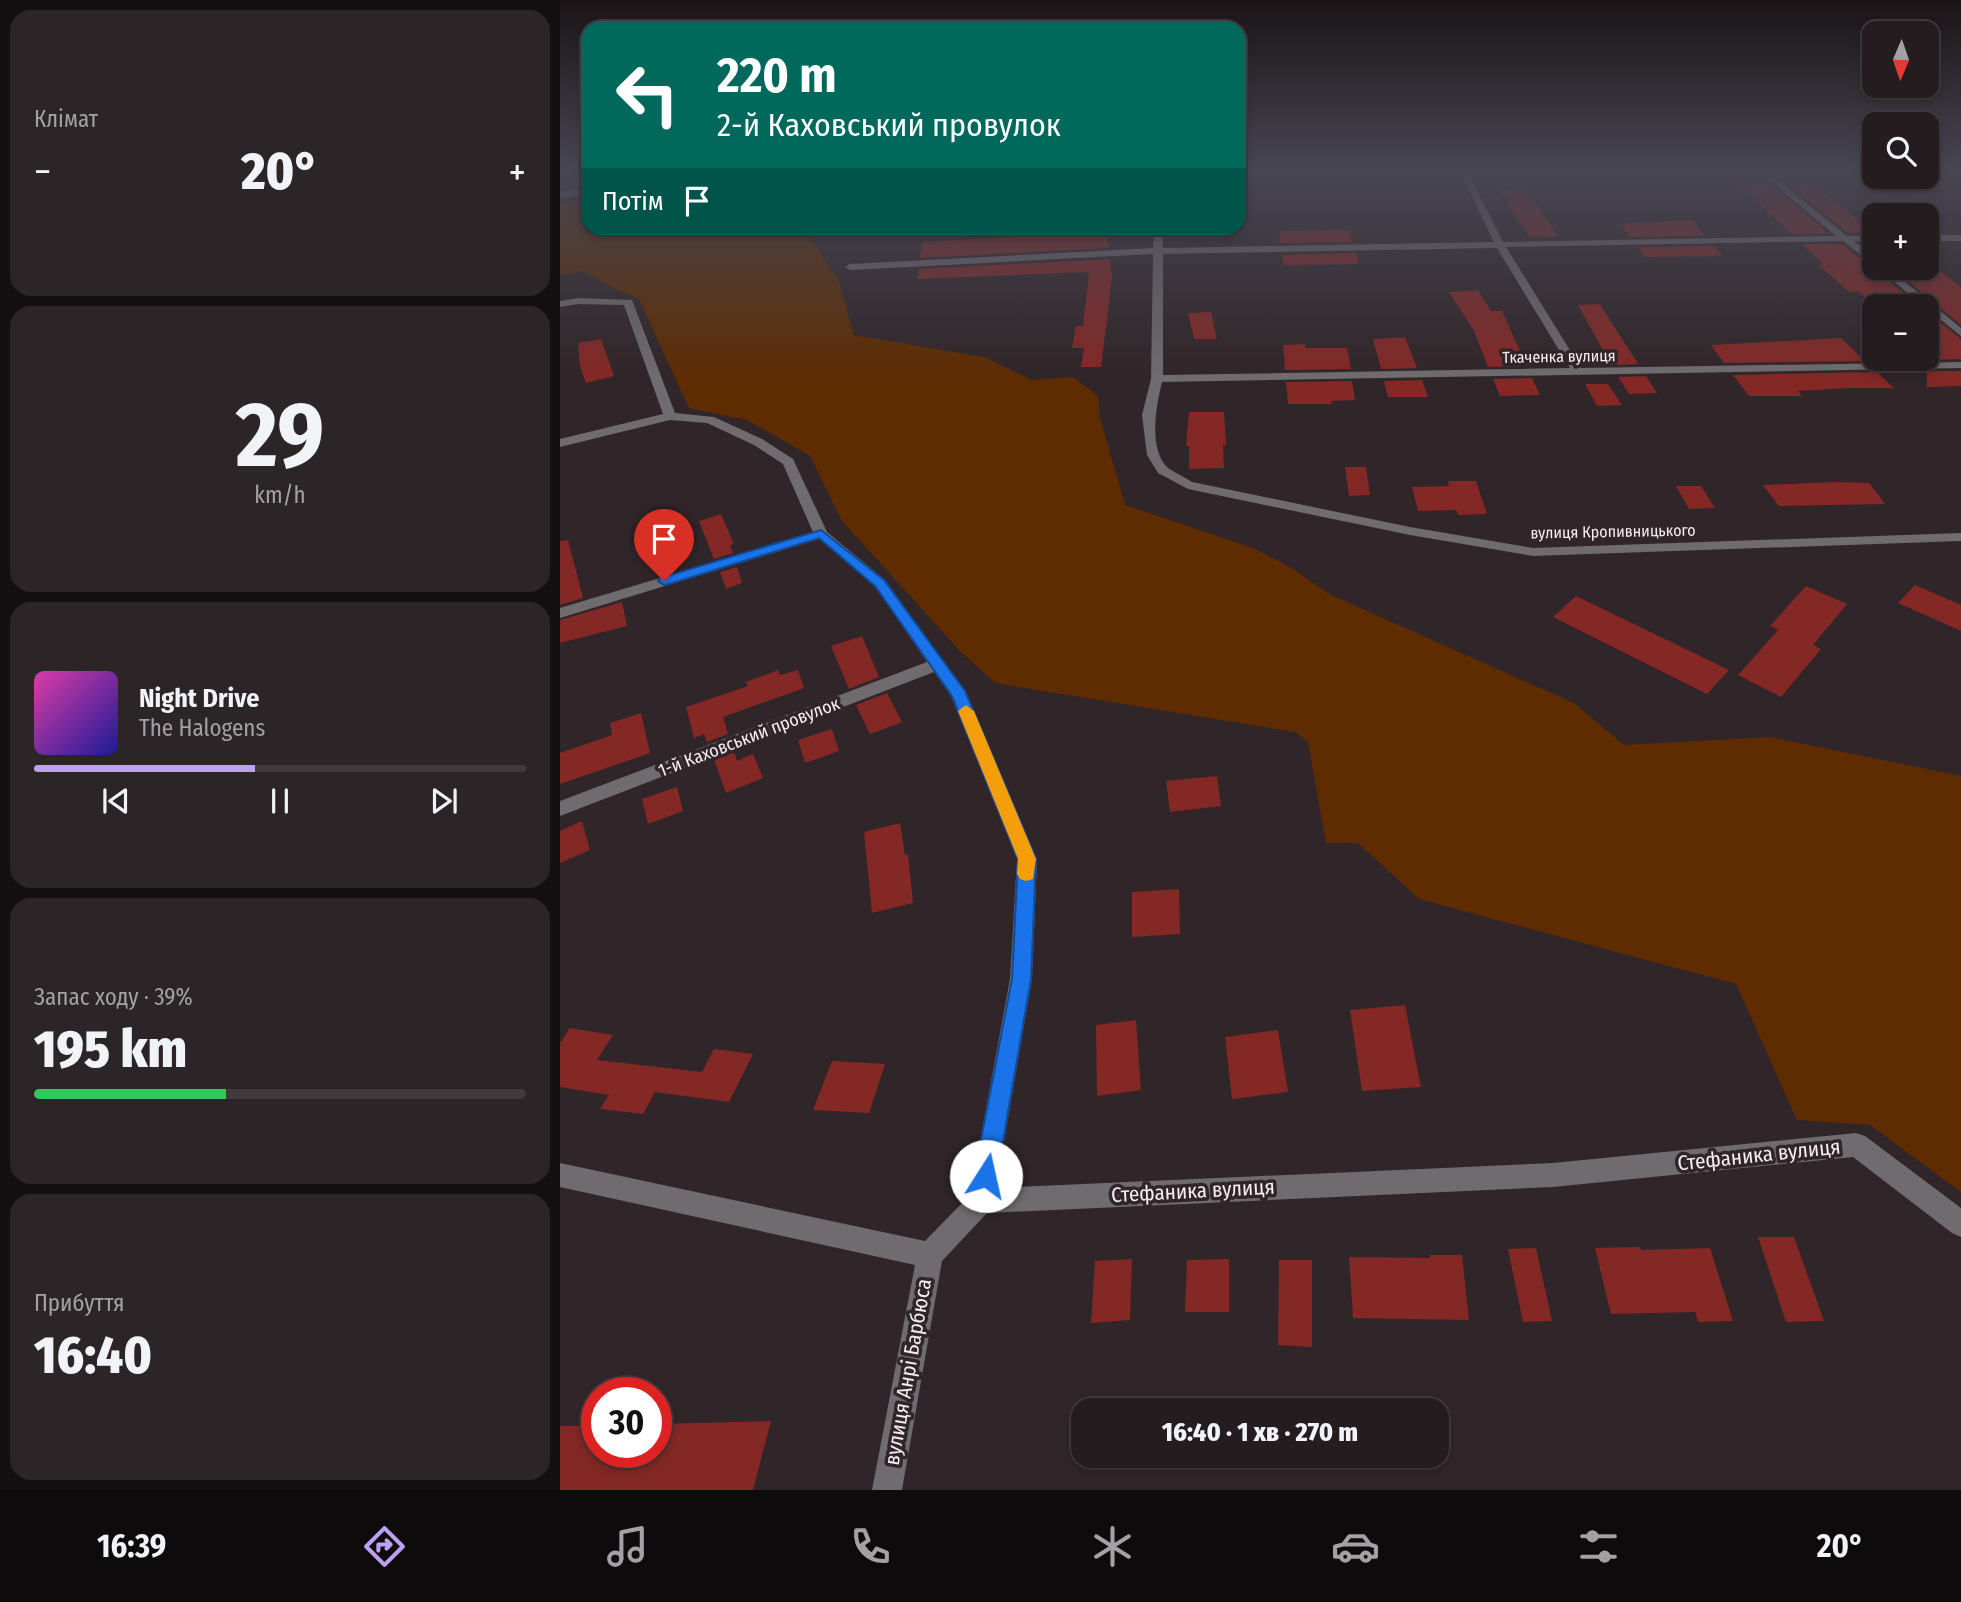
<!DOCTYPE html>
<html lang="uk">
<head>
<meta charset="utf-8">
<style>
  :root { --surface:#241c1e; --page:#2c2527; --text:#f1f3f6; --muted:#a3a1a4; --line:#413a3c; --accent:#bca0f2 }
  body { margin:0; font-family:"Fira Sans Condensed",sans-serif; background:var(--page); color:var(--text); height:100vh; display:flex; flex-direction:column; font-size:26px; white-space:nowrap }
  * { box-sizing:border-box; margin:0 }
  p { font-size:23px; color:var(--muted) }
  .icon { flex:none; width:38px; height:38px; fill:none; stroke:currentColor; stroke-width:2; stroke-linecap:round; stroke-linejoin:round }
  .map { position:relative; flex:1; overflow:hidden }
  .panel { display:flex; flex-direction:column; gap:10px; padding:10px; background:#140f10; width:560px }
  .panel>* { flex:none }
  .top-card { position:absolute; left:21px; top:21px; width:665px; height:214px; border-radius:21px; box-shadow:0 4px 10px #0003,0 0 0 2px var(--line); background:#00695c; color:#fff; overflow:hidden }
  .needle { width:46px; rotate:182deg }
  .controls { position:absolute; left:1302px; top:21px; display:grid; gap:14px }
  .controls a { display:grid; place-items:center; width:77px; height:77px; border-radius:14px; background:var(--surface); box-shadow:0 4px 10px #0003,0 0 0 2px var(--line); font-size:35px }
  .speed { position:absolute; left:21px; top:1377px; display:flex; gap:14px; font-size:35px; font-weight:700; text-align:center }
  .speed>* { display:grid; place-content:center; width:91px; height:91px; border-radius:50%; background:var(--surface); box-shadow:0 4px 10px #0003,0 0 0 2px var(--line); line-height:1 }
  .speed .limit { border:10px solid #d22; background:#fff; color:#111 }
  .pin { position:absolute; display:grid; place-items:center; width:60px; height:60px; color:#fff; margin:-72px -30px; border-radius:50% 50% 50% 0; rotate:-45deg; box-shadow:0 0 7px #0007 }
  .pin .icon { rotate:45deg }
  .me { position:absolute; width:77px; margin:-38px; rotate:10deg; stroke-linejoin:round; filter:drop-shadow(0 0 5px #0008) }
  .turn { display:flex; align-items:center; gap:24px; height:147px; padding:0 21px; font-size:32px }
  .turn .icon { width:91px; height:91px; stroke-width:2.5 }
  .turn b { display:block; font-size:49px; line-height:60px }
  .then { display:flex; align-items:center; height:66px; padding:0 21px; background:#0003; gap:14px; font-size:26px }
  .big { font-size:52px; font-weight:800; line-height:1.1 }
  .panel .tile { flex:1; display:flex; flex-direction:column; justify-content:center; gap:10px; min-width:0; padding:0 24px; border-radius:21px; background:var(--page) }
  .panel .dial { align-items:center; gap:0 }
  .dial b { font-size:91px; line-height:1 }
  .song { display:flex; align-items:center; gap:21px }
  .cover { width:84px; height:84px; border-radius:10px; background:linear-gradient(135deg,hsl(320 70% 55%),hsl(240 70% 35%)) }
  .played { height:7px; border-radius:4px; background:linear-gradient(90deg,var(--accent) 45%,var(--line) 45%) }
  .keys { display:flex; justify-content:space-around; direction:ltr }
  .heat { display:flex; justify-content:space-between; align-items:center; font-size:38px; direction:ltr }
  .charge { height:10px; border-radius:5px; background:linear-gradient(90deg,#34c759 39%,var(--line) 0) }
  .trip { position:absolute; left:511px; top:1398px; width:378px; height:70px; border-radius:21px; background:var(--surface); box-shadow:0 4px 10px #0003,0 0 0 2px var(--line); font-weight:800; line-height:70px; text-align:center }
  .tab-bar { display:flex; height:112px; justify-content:space-around; align-items:center; background:#0e0b0c; color:var(--muted) }
  .tab-bar .icon { width:49px; height:49px }
  .tab-bar .on { color:var(--accent) }
  .tab-bar b { font-size:32px; color:var(--text) }
  main { display:flex; flex:1; min-height:0 }
  .map>svg:first-child { display:block }
  .green { fill:#5f2c02 }
  .building { fill:#832825 }
  .lines { fill:none; stroke-linecap:round; stroke-linejoin:round }
  .minor { fill:#6f6b6e; fill-rule:evenodd }
  .tertiary { fill:#6f6b6e; fill-rule:evenodd }
  .route { fill:#1a73e8; stroke:#114b97; stroke-width:2 }
  .slow { fill:#f59e0b }
  .labels { text-anchor:middle; stroke-width:7; stroke-linejoin:round; paint-order:stroke }
  .far-street-label { font-size:16px; fill:#f5edef; stroke:#302528 }
  .street-label { font-size:18px; fill:#f5edef; stroke:#302528 }
  .near-street-label { font-size:21px; fill:#f5edef; stroke:#302528 }
</style>
</head>
<body>
<main>
<section class="panel">
<div class="tile"><p>Клімат</p>
<div class="heat"><a>−</a><b class="big">20°</b><a>+</a></div>
</div>
<div class="tile dial"><b>29</b><p>km/h</p></div>
<div class="tile">
<div class="song"><i class="cover"></i><div><b>Night Drive</b><p>The Halogens</p></div></div>
<div class="played"></div>
<div class="keys"><svg class="icon" aria-label="previous" viewBox="0 0 24 24"><path d="M18 5L8 12l10 7zM5 5v14"/></svg><svg class="icon" aria-label="pause" viewBox="0 0 24 24"><path d="M8 5v14M16 5v14"/></svg><svg class="icon" aria-label="next" viewBox="0 0 24 24"><path d="M6 5l10 7-10 7zM19 5v14"/></svg></div>
</div>
<div class="tile"><p>Запас ходу · 39%</p><b class="big">195 km</b><div class="charge"></div></div>
<div class="tile"><p>Прибуття</p><b class="big">16:40</b></div>
</section>
<div class="map">
<svg width="1401" height="1490" viewBox="0 0 1401 1490">
  <rect width="100%" height="100%" fill="#302528"/>
  <path class="green" d="M28,200V228H167L166,237L245,232L278,279L294,335L424,357L472,380L513,377L538,396L540,417L565,505L693,548L732,568L769,594L1014,703L1064,745L1210,737L1401,776V1192L1310,1125L1237,1120L1176,984L859,899L798,843H766L748,742L735,732L435,683L400,651L282,521L250,456L187,420L129,408L79,299L57,290L23,271L0,275V203Z"/>
  <path class="building" d="M1207,181L1269,234H1231L1176,182Z
    M1224,181H1249L1313,232L1288,233Z
    M964,188L998,236L969,237L939,189Z
    M1132,220L1145,236L1070,237L1061,224Z
    M535,228H547L549,248L360,258L362,242L534,233Z
    M789,230L792,242L720,243L719,231Z
    M1242,244H1282L1360,306H1315L1298,291L1289,292L1259,265H1264Z
    M1154,246L1163,256L1084,257L1078,247Z
    M796,253L799,264L723,265L722,255Z
    M550,259L552,279L541,367H521L524,348H512L516,326H523L529,272L357,279L359,269Z
    M1379,270L1401,287V325L1336,271Z
    M918,290L931,311H942L967,366L928,367L914,331L889,292Z
    M1040,304L1078,364L1051,365L1018,305Z
    M651,312L657,339H634L628,313Z
    M1367,312L1401,339V359L1367,360Z
    M845,337L857,368L821,369L813,339Z
    M1281,338L1305,361L1164,363L1151,345Z
    M41,339L54,376L26,383L20,367L18,343Z
    M745,344V348H787L791,369L725,370L723,345Z
    M1367,371H1401V386L1367,387Z
    M1317,372L1334,388H1290L1238,391L1242,396H1189L1173,375Z
    M1086,376L1097,393L1069,394L1058,377Z
    M972,378L980,395L940,396L933,379Z
    M862,380L868,397H828L824,381Z
    M792,381L795,400L771,401L772,404H728L726,382Z
    M1025,384H1048L1062,405L1037,406Z
    M629,412H664L666,445H663L664,468L629,469V446H626Z
    M785,467H806L810,495L789,496Z
    M888,481H916L927,514L898,515L896,510L858,511L852,487L889,486Z
    M1277,482L1309,483L1325,504L1219,506L1203,485Z
    M1116,486H1141L1155,508L1129,509Z
    M161,514L174,544L170,545L173,553L154,559L139,521Z
    M8,540L23,598L0,605V541Z
    M177,567L182,583L166,589L160,572Z
    M1355,585L1401,605V631L1338,603Z
    M1246,586L1287,604L1253,645L1261,649L1221,697L1178,675L1218,630L1210,626Z
    M1016,596L1169,670L1147,694L993,617Z
    M62,602L67,626L0,643V620Z
    M302,636L319,677L289,689L271,646Z
    M218,670L220,675L238,670L244,688L163,717L168,734L147,742L144,734L134,738L126,707L188,686L186,682Z
    M327,693L342,722L310,734L296,705Z
    M81,713L90,753L0,784V753L52,735L50,723Z
    M272,729L279,751L245,763L238,740Z
    M174,752L177,761L193,754L203,778L166,793L154,760Z
    M657,776L661,806L610,812L606,781Z
    M117,787L123,811L88,824L82,799Z
    M22,821L30,850L0,863V831Z
    M340,823L345,855L348,854L353,903L312,913L304,832Z
    M619,889L620,934L572,937V892Z
    M845,1005L861,1087L802,1091L790,1010Z
    M576,1020L581,1090L537,1096L536,1025Z
    M10,1028L53,1035L37,1060L142,1072L154,1049L193,1054L169,1102L95,1092L83,1114L40,1109L49,1095L0,1087V1043Z
    M718,1030L728,1092L672,1099L665,1037Z
    M272,1061L325,1064L309,1113L253,1110Z
    M1198,1237H1234L1264,1321L1226,1322Z
    M1080,1247L1081,1250L1150,1248L1173,1321L1138,1322L1135,1312L1051,1314L1035,1248Z
    M976,1248L992,1321L963,1322L948,1249Z
    M870,1255H902L909,1320L793,1318L789,1257L870,1258Z
    M572,1259L570,1320L531,1323L535,1261Z
    M669,1259V1312H625L627,1260Z
    M719,1260H752V1347L718,1345Z
    M211,1421L193,1490H0V1426L37,1425V1452H96V1424Z"/>
  <g class="lines">
    <path class="minor" d="M899,170H907L943,242L1276,236L1197,170H1206L1287,236L1314,235V241H1294L1314,257V265L1283,241L946,247L1021,368L1401,362V368L602,382C596,406 588,449 608,468C615,473 625,477 632,482L850,527L973,548L1401,533V541L973,556L850,535L628,489L598,473L587,455L582,415L591,379L593,254L290,270L285,267L290,264L593,248L594,228H602L603,248L934,242ZM937,248L1010,368L603,375V254Z
      M1386,170H1395L1401,173V179Z
      M1367,235H1401V241H1367Z
      M1317,268H1328L1401,328V336Z
      M18,298L72,300L115,413L154,417L202,439L233,459L267,532L325,580L405,691L477,859L472,979L436,1188L993,1163L1296,1133L1305,1136L1401,1208V1237L1392,1233L1293,1157L993,1187L427,1213L382,1261L342,1490H312L355,1265L0,1187V1163L365,1241L410,1195L450,979L457,859L391,696L374,672L0,816V801L367,662L315,586L259,539L0,618V608L253,532L223,464L194,445L147,423L110,420L0,447V439L103,414L64,305L18,304L0,307V301Z"/>
    <path class="tertiary" d="M28,188V194L0,198V192Z"/>
  </g>
  <linearGradient id="sky" x2="0" y2="1"><stop stop-color="#1a1416"/><stop offset="0.45" stop-color="#484653"/><stop offset="1" stop-color="#484653" stop-opacity="0"/></linearGradient>
  <rect width="1401" height="378" fill="url(#sky)"/>
  <path class="route" d="M261,530L324,580L405,691L476,859L471,979L437,1176L434,1184L426,1188L418,1184L414,1176L452,979L458,859L392,696L315,586L259,538L109,584L104,585L98,581L100,578Z"/>
  <path class="slow" d="M406,705L414,711L476,859L473,879L466,881L460,879L457,874L458,859L398,711Z"/>
  <g class="labels">
    <g class="far-street-label">
      <text transform="translate(999 356) rotate(-1)" y="6">Ткаченка вулиця</text>
      <text transform="translate(1053 531) rotate(-1)" y="6">вулиця Кропивницького</text>
    </g>
    <g class="street-label">
      <text transform="translate(189 737) rotate(-21)" y="6">1-й Каховський провулок</text>
    </g>
    <g class="near-street-label">
      <text transform="translate(1199 1155) rotate(-6)" y="7">Стефаника вулиця</text>
      <text transform="translate(633 1191) rotate(-3)" y="7">Стефаника вулиця</text>
      <text transform="translate(348 1372) rotate(-80)" y="7">вулиця Анрі Барбюса</text>
    </g>
  </g>
</svg>
<div class="controls">
<a><svg class="needle" viewBox="-14 -14 28 28"><path d="M0-13l5 13h-10z" fill="#e53935"/><path d="M0 13l5-13h-10z" fill="#a3a1a4"/></svg></a>
<a><svg class="icon" aria-label="search" viewBox="0 0 24 24"><circle cx="10" cy="10" r="6"/><path d="M15 15l6 6"/></svg></a>
<a>+</a>
<a>−</a>
</div>
<div class="speed"><div class="limit">30</div></div>
<div class="pin" style="left:104px;top:581px;background:#d93025"><svg class="icon" aria-label="arrive" viewBox="0 0 24 24"><path d="M6 21V4h12l-3 4 3 4H6"/></svg></div>
<svg class="me" style="left:426px;top:1176px" viewBox="-20 -20 40 40"><circle r="19" fill="#fff"/><path d="M0-13L10 11 0 6-10 11z" fill="#1a73e8"/></svg>
<div class="trip">16:40 · 1 хв · 270 m</div>
<div class="top-card">
<div class="turn"><svg class="icon" aria-label="left" viewBox="0 0 24 24"><path d="M17 20v-9H6M10 6l-5 5 5 5"/></svg><div><b>220 m</b>2-й Каховський провулок</div></div>
<div class="then">Потім<svg class="icon" aria-label="arrive" viewBox="0 0 24 24"><path d="M6 21V4h12l-3 4 3 4H6"/></svg></div>
</div>
</div>
</main>
<nav class="tab-bar">
<b>16:39</b>
<svg class="icon on" aria-label="directions" viewBox="0 0 24 24"><path d="M12 3l9 9-9 9-9-9zM9 14v-3h6M13 9l2 2-2 2"/></svg>
<svg class="icon" aria-label="music" viewBox="0 0 24 24"><path d="M9 18V5l10-2v13"/><circle cx="6" cy="18" r="3"/><circle cx="16" cy="16" r="3"/></svg>
<svg class="icon" aria-label="phone" viewBox="0 0 24 24"><path d="M5 4h4l2 5-3 2q2 4 5 5l2-3 5 2v4C11 20 4 13 5 4z"/></svg>
<svg class="icon" aria-label="climate" viewBox="0 0 24 24"><path d="M12 3v18M4 7l16 10M4 17L20 7"/></svg>
<svg class="icon" aria-label="car" viewBox="0 0 24 24"><path d="M5 17H2v-5l4-1 3-4h7l3 4 3 1v5h-3M9 17h6M6 11h13"/><circle cx="7" cy="17" r="2"/><circle cx="17" cy="17" r="2"/></svg>
<svg class="icon" aria-label="filters" viewBox="0 0 24 24"><path d="M4 7h16M4 17h16"/><circle cx="9" cy="7" r="2"/><circle cx="15" cy="17" r="2"/></svg>
<b>20°</b>
</nav>
</body>
</html>
